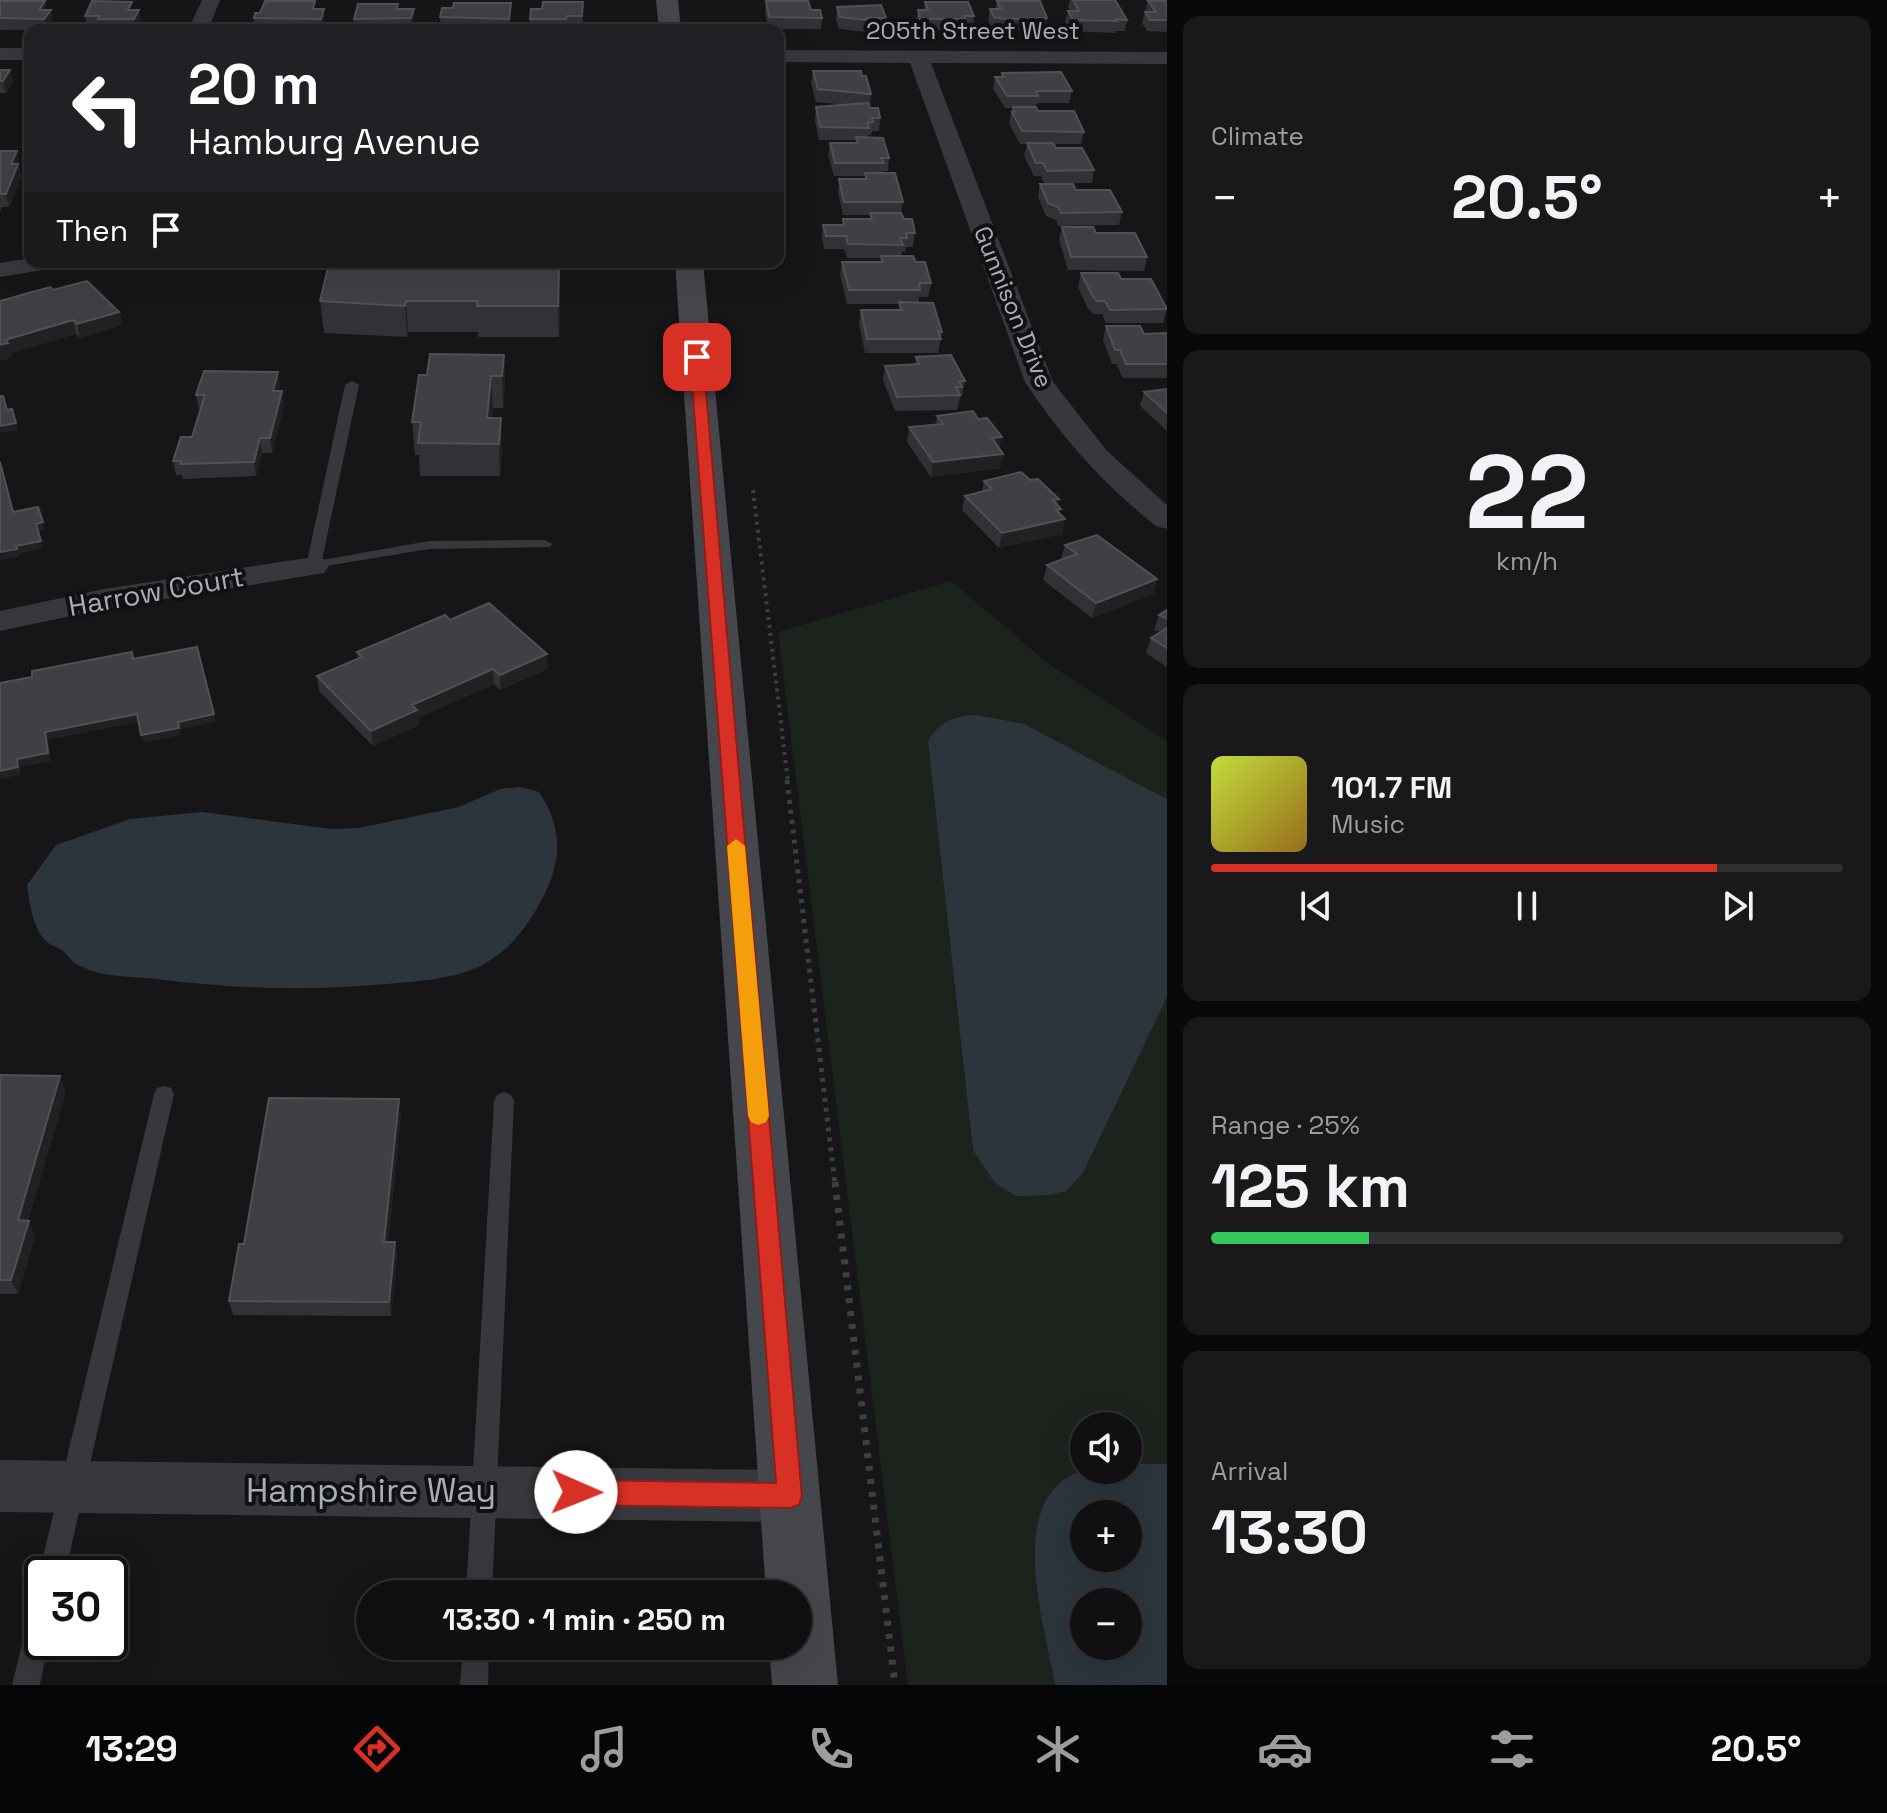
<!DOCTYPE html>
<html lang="en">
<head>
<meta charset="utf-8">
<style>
  :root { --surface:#101012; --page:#19191b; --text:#f1f3f6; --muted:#9c9d9f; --line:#303032; --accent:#d93025 }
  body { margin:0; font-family:"Space Grotesk",sans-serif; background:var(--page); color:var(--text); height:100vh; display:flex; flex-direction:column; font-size:30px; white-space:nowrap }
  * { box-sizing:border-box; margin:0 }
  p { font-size:26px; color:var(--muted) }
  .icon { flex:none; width:44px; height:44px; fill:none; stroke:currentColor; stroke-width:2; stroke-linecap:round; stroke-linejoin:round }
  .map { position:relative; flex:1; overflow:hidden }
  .drawer { display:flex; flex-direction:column; gap:16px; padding:16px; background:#09090a; width:720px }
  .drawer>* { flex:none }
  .guide { position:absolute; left:24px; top:24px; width:760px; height:244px; border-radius:16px; box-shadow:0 8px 32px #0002,0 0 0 2px var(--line); background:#202124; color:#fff; overflow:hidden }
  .tools { position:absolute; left:1070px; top:1412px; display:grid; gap:16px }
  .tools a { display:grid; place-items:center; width:72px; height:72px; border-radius:50%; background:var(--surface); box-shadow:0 8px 32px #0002,0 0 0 2px var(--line); font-size:40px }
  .speed { position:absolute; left:24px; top:1556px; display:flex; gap:16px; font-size:40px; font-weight:700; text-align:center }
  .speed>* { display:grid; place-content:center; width:104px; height:104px; border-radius:50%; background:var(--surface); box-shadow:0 8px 32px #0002,0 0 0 2px var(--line); line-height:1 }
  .speed .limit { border:4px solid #111; border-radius:12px; background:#fff; color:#111 }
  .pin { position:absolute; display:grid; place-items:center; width:68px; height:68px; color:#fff; margin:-34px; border-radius:16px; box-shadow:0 4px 12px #0006 }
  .me { position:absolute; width:88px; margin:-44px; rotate:91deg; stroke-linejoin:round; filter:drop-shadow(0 0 6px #0008) }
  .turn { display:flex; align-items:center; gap:28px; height:168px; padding:0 32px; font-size:36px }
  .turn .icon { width:104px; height:104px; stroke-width:2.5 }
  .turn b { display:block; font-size:56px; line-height:68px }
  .then { display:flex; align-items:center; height:76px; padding:0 32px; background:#0003; gap:16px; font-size:30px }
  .big { font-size:60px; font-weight:800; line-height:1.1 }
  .drawer .card { flex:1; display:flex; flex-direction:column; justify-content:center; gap:12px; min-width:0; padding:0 28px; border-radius:16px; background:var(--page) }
  .drawer .dial { align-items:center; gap:0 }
  .dial b { font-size:104px; line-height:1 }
  .song { display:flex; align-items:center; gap:24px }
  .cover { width:96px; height:96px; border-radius:12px; background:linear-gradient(135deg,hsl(70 70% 55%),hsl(40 70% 35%)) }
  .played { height:8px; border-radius:4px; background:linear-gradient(90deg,var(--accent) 80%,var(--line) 80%) }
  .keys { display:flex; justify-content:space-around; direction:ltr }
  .heat { display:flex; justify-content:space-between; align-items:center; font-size:44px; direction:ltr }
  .charge { height:12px; border-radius:6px; background:linear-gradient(90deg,#34c759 25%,var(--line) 0) }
  .trip { position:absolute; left:356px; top:1580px; width:456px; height:80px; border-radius:40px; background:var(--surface); box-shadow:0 8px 32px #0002,0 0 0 2px var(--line); font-weight:800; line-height:80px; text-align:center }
  .tabs { display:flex; height:128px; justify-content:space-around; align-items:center; background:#060607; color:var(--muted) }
  .tabs .icon { width:56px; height:56px }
  .tabs .current { color:var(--accent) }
  .tabs b { font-size:36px; color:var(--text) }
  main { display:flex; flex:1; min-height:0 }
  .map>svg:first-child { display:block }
  .green { fill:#1c231d }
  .water { fill:#2c353c; fill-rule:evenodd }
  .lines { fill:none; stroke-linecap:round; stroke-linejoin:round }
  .path-far2 { stroke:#3d3f44; stroke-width:4; stroke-dasharray:3 5; stroke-linecap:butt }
  .path-far1 { stroke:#3d3f44; stroke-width:5; stroke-dasharray:4 6; stroke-linecap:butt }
  .path { stroke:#3d3f44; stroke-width:7; stroke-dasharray:5 8; stroke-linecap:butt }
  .lane { fill:#37383d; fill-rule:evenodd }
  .street { fill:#37383d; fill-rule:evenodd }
  .secondary { fill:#45474d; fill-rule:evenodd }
  .wall { fill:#323236 }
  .shaded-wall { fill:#212124 }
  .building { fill:#3f3f44; stroke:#4f5156; stroke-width:2 }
  .route { fill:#d93025; stroke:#8d1f18; stroke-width:2 }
  .slow { fill:#f59e0b }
  .labels { text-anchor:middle; stroke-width:8; stroke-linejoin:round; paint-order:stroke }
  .far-street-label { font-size:24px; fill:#a8adb8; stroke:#111113 }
  .street-label { font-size:28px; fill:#a8adb8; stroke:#111113 }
  .near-street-label { font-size:34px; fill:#a8adb8; stroke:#111113 }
</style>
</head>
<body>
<main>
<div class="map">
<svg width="1167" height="1685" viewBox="0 0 1167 1685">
  <rect width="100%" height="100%" fill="#161618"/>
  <path class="green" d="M951,581L1050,665L1167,741V799L1024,724L977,715L966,1078L973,1150L1083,1173L1167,997V1464H1128V1426H1084L1086,1470L1067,1477L1033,1552L1055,1685H908L778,632Z"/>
  <path class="water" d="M977,715L1024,724L1167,799V997L1083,1173L1066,1191L1049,1195L1016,1196L995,1183L973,1150L928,741C941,721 953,716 977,715Z
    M521,787L539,792C560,824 563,853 547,889C532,921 510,953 476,968C448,980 417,981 387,984C309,991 235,989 157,979C131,976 104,978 80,966C72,963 68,955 62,950C57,947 50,945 46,941C33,929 29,901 27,885L56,845L130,819L202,812L331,829L359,828L459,807L500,789Z
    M1128,1464H1167V1685H1055C1046,1629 1008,1514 1068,1477C1085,1466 1109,1470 1128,1470ZM1084,1514H1128V1558H1084ZM1084,1602H1128V1646H1084Z"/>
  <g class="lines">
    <path class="path-far2" d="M753,490L788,782"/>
    <path class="path-far1" d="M787,780L835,1184"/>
    <path class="path" d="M835,1182L895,1685"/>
    <path class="lane" d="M352,381L359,385L322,560L429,541L545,540L552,544L550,547L429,549L308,569L306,566L345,385Z
      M164,1086L171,1088L174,1094L65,1574H42V1581L39,1574L154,1094L157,1088Z
      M504,1092L511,1095L514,1101L492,1594H466L494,1101L497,1095Z
      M42,1604V1642H49L40,1685H12L29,1617L33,1608Z
      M463,1646H489L488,1685H460Z"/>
    <path class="street" d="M202,0H220L208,30H188Z
      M0,48H30V60H0Z
      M778,50L1167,52V64L931,63L1053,382L1107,451L1167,505V529L1156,526C1104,485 1062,438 1025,382L910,63L778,62Z
      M30,258V262H63L60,267L0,277V263Z
      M313,557L324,559L329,566L324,573L104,609L0,631V611L104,589Z
      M0,1460L790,1470L809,1478L817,1496L809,1514L790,1522L0,1512Z"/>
    <path class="secondary" d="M656,0H678L681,30H659Z
      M675,262H703L838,1685H772L769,1646H798V1594H766Z"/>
  </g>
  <path class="wall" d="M1070,0H1115L1127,20L1125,31H1115V33L1071,31L1065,22L1068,11H1070L1068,7Z
    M0,1H45L46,10L53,21L47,30H0Z
    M766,1L811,10L822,18L821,29H768L765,12Z
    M997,1L1047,18L1045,29L1003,31L992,29L988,20L990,9H995Z
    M1148,1H1167V32L1147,31L1142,23Z
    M925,2L974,16L973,28H963V30H918L916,21L918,10H924Z
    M837,7L886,18L884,29H866V32L839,29L836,19Z
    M316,9L325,20L322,30L255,29L254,18Z
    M398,9L414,21L412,30H355L354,19Z
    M134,10L141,21L137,30H100V27H87L85,16Z
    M583,13L582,27H567V30H530V19Z
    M511,15L509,30L441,29L440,17Z
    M0,70L13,82L6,93H0Z
    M813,71L871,94L870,108L880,118L879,131H872L871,135H868V138L889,158L888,171H883V173L903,202L901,213L904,219L915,233L913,247H906L905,252L902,251L901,256L916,262L931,283L928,297H919V303L942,332L938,353H865L859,324L861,310H898L899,304H847L840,275L842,262H880V258H847L844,249H824L822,238L823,225H842L843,219H870V215H843L838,192L839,179H865V176H834L828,155L830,143H856V140H819L815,120L816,107L850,105L816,102L811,83Z
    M1002,73L1072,91L1069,103H1037L1036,108L1038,111L1084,132L1081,144H1054L1056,148L1094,170L1092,183H1044L1041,176H1034L1024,156L1027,144H1020L1009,124L1012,108H1005L993,89L995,77H1001Z
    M0,151H17L21,177L9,207H2L0,211Z
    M1040,184L1076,190L1122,212L1119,225L1058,226L1056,220L1046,216L1038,197Z
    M1062,227L1096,233L1147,257L1144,271L1068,270L1059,240Z
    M482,269L560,300L559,337H478V332H408L407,337L324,333L320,301Z
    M1081,273L1121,279L1167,309L1163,323H1106L1102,314H1094L1088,309L1078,287Z
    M53,290L119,312L122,325L80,338L76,334L11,353L12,357L0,361Z
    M1106,326L1144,334L1167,333V378H1123L1116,364H1112L1103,340Z
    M504,355L505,386L503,408H493L492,418L502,450L500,476H420L419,455H415L412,422L427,375Z
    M916,357L965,381L962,395H961L957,410L895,411L883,380L885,366L915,365Z
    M280,386L279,391H282L284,405L272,453H262L256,476L183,479L182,475H176L173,461L192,437L201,410H199L196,395Z
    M1167,389V431L1140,406L1144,392Z
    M937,416L978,419L1003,454L1000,468L931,477L907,442L909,427L936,425Z
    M1030,480L1059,499L1058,505L1062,534L999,548L962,510L965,496L982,491L984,481Z
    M1065,545L1157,579L1153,594L1092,618L1043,580L1047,565L1061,559Z
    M1167,610V667L1146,653L1151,638L1160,632L1154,630L1159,615Z
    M450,620L548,669L500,690L494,684L418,718L419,725L373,746L319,691L317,676L358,659L357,652Z
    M0,1075L66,1091L28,1221L35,1236L18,1294H0Z
    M401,1113L388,1242H395L397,1256L391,1316L233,1315L229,1301L244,1244Z"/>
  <path class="shaded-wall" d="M45,1L47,13L39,10Z
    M511,3V15L509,30V19Z
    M324,9L325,20L322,30L321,19Z
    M414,9V21L412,30L411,18Z
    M51,10L53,21L47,30L44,19Z
    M139,10L141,21L136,30L134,19Z
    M10,70L13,82L6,93L3,81Z
    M17,151L21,177L9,207L6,194L11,164Z
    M559,269L560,300L559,337L558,306Z
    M406,301L408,332L407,337L405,306Z
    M119,312L122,325L80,338L77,324Z
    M73,320L76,334L11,353L12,357L0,361V345L5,340Z
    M504,355L505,386L503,408L502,376Z
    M278,372L280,386L275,405L273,391Z
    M491,376L493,408L489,444L487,418Z
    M282,391L284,405L272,453L270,438Z
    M501,418L502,450L500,476L499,444Z
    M16,423L18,430L0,433V426Z
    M1002,437L999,451L992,438Z
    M260,438L262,453L256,476L254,462Z
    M1003,454L1000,468L931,477L933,462Z
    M1059,499L1057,510L1061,509L1058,521L1065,519L1062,534L999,548L1002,533L1053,500Z
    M43,522L45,530L38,531L36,524Z
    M41,541L43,548L18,554L16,546Z
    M17,549L19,557L0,560V552Z
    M1157,579L1153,594L1092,618L1096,603Z
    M547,654L548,669L500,690V675Z
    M493,669L494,684L418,718L419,725L373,746L371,731L412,705Z
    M137,714L139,722L48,740L51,761L20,767V775L0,779V771L17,759L45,732Z
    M214,714L216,722L180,730L181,735L143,743L141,735L178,722Z
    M60,1076L66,1091L24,1235L18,1220Z
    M399,1099L401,1113L386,1256L384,1242Z
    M29,1221L35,1236L18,1294L11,1280Z
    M395,1242L397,1256L391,1316L389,1302Z"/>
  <path class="building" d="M1073,0H1115L1127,20L1116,19L1117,21L1073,20L1068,11H1079Z
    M0,1H45L39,10H51L44,19L0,18Z
    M92,1L132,2L128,10H139L134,19H98L100,16H85Z
    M265,1H315L313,9H324L321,19L254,18L255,13H260Z
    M766,1H808L811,10H820L822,18L769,17Z
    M997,1H1040L1047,18L1005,19L994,17L990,9H1001Z
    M1148,1H1167V20H1150L1145,12H1156Z
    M543,2H583L582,16H567L566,19H530L531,9H542Z
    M925,2H968L974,16H964L965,19H920L918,10H928Z
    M454,3H511L509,19L440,17L442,8H453Z
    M358,4H398L397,9H414L411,18L354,19Z
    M881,5L886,18H866L867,20L840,17L837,7Z
    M0,70H10L3,81H0Z
    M813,71H861L862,76H866L871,94L818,89Z
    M1061,72L1072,91H1036L1038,96H1007L995,77H1004L1002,73Z
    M868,103L870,108H878L880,118H872L873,122L867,123L869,128L820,127L816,107Z
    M1013,107H1036L1038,111H1074L1084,132L1022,131L1012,112H1015Z
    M856,137L883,138L889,158H881L884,163H835L830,143H858Z
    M1027,143H1053L1056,148H1082L1094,170L1047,171L1043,163H1036Z
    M0,151H17L11,164H18L6,194H0Z
    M865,173H895L903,202H844L839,179H867Z
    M1040,184H1073L1076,190H1110L1122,212L1061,213L1058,207L1048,203Z
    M870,213H901L904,219H912L915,233H906L907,238H900L903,245L848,244L846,236H826L823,225H844L843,219H872Z
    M1062,227H1093L1096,233H1135L1147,257H1071Z
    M881,256H913L916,262H925L931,283H919L920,290H849L842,262H883Z
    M482,263V269H559L558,306H477V301H406L405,306L320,301L328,268Z
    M1081,273H1118L1121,279H1151L1167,309L1110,310L1105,301H1097L1092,295Z
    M87,281L119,312L77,324L73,320L5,340L8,343L0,345V301L50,287L53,290Z
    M899,302L933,303L942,332L938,331L941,339H867L861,310H902Z
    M1106,326H1140L1144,334L1167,333V364H1126L1120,350H1115Z
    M430,354L504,355L502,376H491L487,418H501L499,444L418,443L421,422H412L419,375H427Z
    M951,355L965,381H959L962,387H956L960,395L897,397L885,366L919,364L916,357Z
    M204,371L278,372L273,391H282L270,438H260L254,462L180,464L181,461H173L181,437H192L205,395H196Z
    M1167,389V413L1144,392Z
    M0,396H3L7,410L12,409L16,423L0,426Z
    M973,411L978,419L987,418L1002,437L992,438L1003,454L933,462L909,427L943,424L937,416Z
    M0,462L13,512L38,507L43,522L36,524L41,541L16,546L17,549L0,552Z
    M1021,472L1030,480L1038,479L1059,499L1053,500L1061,509L1056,510L1065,519L1002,533L965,496L992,489L984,481Z
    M1097,535L1157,579L1096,603L1047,565L1077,554L1065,545Z
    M489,603L547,654L500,675L493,669L412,705L417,710L371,731L317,676L362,657L357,652L445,615L450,620Z
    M1167,610V619L1159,615Z
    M1167,628V648L1151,638Z
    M197,647L214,714L178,722L179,728L141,735L137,714L45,732L48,753L17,759L18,767L0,771V683L32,677V671L132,652L133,659Z
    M0,1075L60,1076L18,1220L29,1221L11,1280H0Z
    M269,1098L399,1099L384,1242H395L389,1302L229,1301L239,1244H244Z"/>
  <path class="route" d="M697,354L703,357L802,1496L799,1505L790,1508L576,1505L567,1501L564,1492L567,1483L576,1480L776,1483L690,357Z"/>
  <path class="slow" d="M736,839L745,846L769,1116L766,1122L758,1125L751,1122L748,1116L727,846Z"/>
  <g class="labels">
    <g class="far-street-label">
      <text x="973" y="39">205th Street West</text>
      <text transform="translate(1013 307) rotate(68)" y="8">Gunnison Drive</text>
    </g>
    <g class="street-label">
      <text transform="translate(156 591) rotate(-10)" y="10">Harrow Court</text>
    </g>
    <g class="near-street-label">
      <text x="371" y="1502">Hampshire Way</text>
    </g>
  </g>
</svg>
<div class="tools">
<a><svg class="icon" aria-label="sound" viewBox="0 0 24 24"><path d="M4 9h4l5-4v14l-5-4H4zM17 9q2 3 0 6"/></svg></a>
<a>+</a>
<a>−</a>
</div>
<div class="speed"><div class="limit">30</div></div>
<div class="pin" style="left:697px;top:357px;background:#d93025"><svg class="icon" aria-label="arrive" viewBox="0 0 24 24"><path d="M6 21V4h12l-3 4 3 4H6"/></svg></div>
<svg class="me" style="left:576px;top:1492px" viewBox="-20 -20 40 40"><circle r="19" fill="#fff"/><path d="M0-13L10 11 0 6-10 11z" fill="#d93025"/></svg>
<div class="trip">13:30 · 1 min · 250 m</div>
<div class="guide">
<div class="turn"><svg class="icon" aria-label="left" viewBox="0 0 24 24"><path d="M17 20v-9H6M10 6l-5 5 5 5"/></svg><div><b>20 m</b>Hamburg Avenue</div></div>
<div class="then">Then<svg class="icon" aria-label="arrive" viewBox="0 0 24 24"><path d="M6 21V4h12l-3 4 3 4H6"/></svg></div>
</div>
</div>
<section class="drawer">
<div class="card"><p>Climate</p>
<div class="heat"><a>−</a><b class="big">20.5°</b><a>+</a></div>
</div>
<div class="card dial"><b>22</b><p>km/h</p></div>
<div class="card">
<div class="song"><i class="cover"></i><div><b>101.7 FM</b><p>Music</p></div></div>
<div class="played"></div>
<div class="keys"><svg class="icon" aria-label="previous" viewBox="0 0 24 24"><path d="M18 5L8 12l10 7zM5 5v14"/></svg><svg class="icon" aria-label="pause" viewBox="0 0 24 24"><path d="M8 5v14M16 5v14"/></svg><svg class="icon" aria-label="next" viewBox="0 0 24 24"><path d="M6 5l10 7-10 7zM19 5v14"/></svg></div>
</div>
<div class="card"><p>Range · 25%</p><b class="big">125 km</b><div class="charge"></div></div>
<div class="card"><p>Arrival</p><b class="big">13:30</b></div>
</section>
</main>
<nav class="tabs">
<b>13:29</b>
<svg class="icon current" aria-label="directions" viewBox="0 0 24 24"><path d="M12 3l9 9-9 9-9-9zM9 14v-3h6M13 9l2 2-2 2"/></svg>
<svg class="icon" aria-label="music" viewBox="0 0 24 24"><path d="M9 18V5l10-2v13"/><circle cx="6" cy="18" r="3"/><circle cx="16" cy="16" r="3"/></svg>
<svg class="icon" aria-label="phone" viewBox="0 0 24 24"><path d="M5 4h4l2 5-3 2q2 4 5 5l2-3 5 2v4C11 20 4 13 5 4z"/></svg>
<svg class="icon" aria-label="climate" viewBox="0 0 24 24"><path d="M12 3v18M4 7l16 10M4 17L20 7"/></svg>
<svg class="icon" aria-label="car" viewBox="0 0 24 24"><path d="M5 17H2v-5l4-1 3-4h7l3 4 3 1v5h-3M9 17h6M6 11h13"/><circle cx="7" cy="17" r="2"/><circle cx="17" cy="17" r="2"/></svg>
<svg class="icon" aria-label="filters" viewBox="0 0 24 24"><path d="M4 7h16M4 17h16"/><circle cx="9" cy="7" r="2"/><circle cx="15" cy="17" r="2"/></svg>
<b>20.5°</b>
</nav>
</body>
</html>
